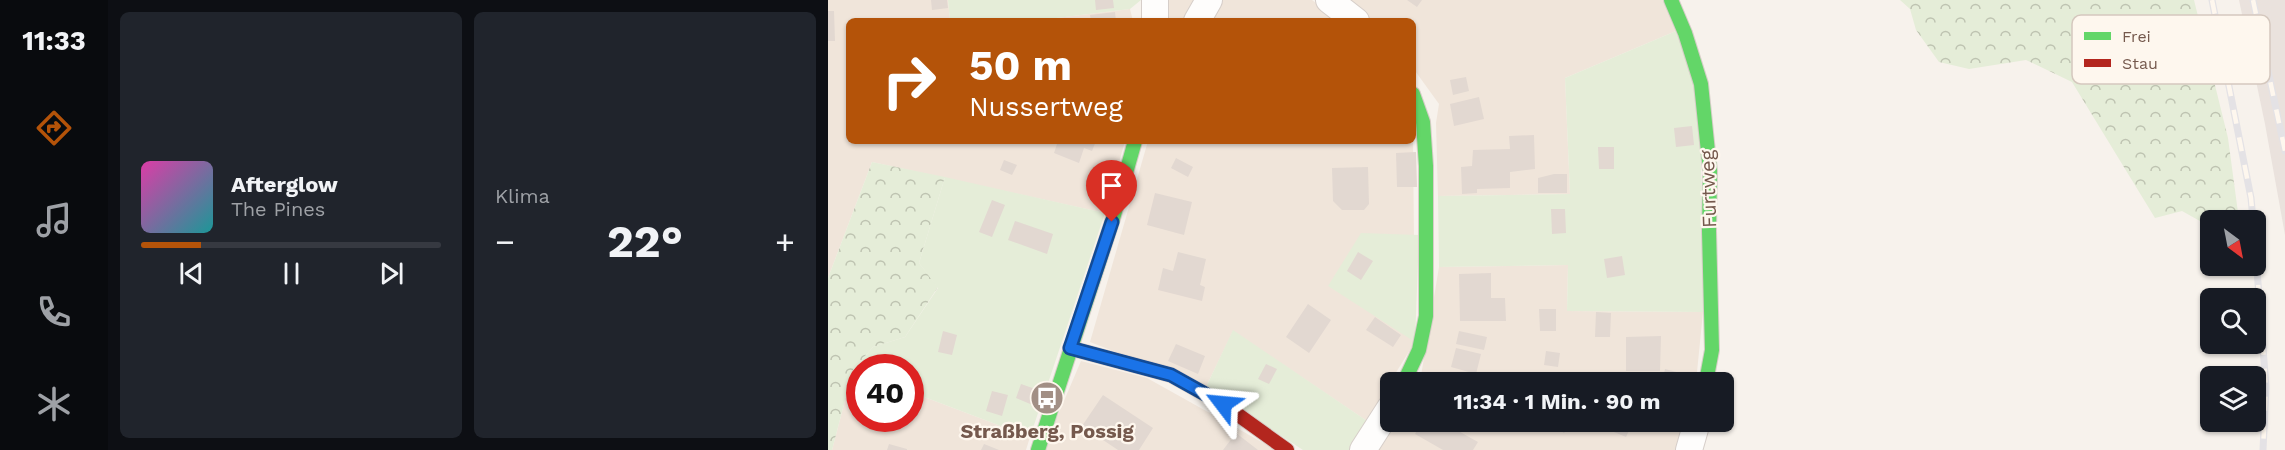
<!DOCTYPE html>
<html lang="de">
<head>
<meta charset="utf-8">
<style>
  :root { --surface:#171b24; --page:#20242c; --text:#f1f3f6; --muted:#9ea1a6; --line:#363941; --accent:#b45309 }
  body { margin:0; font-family:"Work Sans",sans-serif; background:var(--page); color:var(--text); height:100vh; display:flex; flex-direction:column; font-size:22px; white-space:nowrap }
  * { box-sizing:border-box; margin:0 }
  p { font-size:20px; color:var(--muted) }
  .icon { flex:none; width:33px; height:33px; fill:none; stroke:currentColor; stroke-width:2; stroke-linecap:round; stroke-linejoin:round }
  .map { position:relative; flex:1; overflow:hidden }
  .panel { display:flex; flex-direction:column; gap:12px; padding:12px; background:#0d0f14; width:720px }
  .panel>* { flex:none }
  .hud { position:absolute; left:18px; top:18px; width:570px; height:126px; border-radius:9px; box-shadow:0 2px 4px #0004; background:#b45309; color:#fff; overflow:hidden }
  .needle { width:39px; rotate:148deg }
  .fabs { position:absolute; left:1372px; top:210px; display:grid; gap:12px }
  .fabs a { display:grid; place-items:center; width:66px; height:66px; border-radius:9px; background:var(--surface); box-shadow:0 2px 4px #0004; font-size:30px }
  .speed { position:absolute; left:18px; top:354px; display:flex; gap:12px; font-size:30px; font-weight:700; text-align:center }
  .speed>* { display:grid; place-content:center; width:78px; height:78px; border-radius:50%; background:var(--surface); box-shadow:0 2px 4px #0004; line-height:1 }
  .speed .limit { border:9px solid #d22; background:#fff; color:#111 }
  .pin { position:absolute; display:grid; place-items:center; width:51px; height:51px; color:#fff; margin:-62px -26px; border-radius:50% 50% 50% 0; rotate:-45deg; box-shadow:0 0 6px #0007 }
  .pin .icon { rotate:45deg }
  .me { position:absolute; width:66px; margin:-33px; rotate:299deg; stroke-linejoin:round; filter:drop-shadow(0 0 4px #0008) }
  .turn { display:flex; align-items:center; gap:21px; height:126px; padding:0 24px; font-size:27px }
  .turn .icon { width:78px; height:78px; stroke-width:2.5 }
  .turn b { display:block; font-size:42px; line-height:51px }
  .big { font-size:45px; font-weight:700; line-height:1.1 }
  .panel .tile { flex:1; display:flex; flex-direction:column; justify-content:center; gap:9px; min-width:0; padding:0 21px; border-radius:9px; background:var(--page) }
  .song { display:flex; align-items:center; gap:18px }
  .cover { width:72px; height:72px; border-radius:9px; background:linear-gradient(135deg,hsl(320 70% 55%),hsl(180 70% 35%)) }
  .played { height:6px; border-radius:3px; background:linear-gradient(90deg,var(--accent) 20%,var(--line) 20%) }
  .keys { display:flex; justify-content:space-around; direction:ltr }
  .heat { display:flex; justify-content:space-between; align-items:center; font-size:33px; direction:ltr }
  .panel .tiles { flex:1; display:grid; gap:12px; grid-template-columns:repeat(2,1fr) }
  .trip { position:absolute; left:552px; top:372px; width:354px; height:60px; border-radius:9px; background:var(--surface); box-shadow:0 2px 4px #0004; font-weight:700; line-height:60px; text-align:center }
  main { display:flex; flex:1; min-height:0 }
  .tabs { display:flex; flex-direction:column; width:108px; justify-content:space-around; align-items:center; background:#090b0e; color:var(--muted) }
  .tabs .icon { width:42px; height:42px }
  .tabs .selected { color:var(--accent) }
  .tabs b { font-size:27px; color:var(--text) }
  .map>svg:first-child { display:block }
  .residential { fill:#f0e5da }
  .industrial { fill:#eae2dd }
  .forest { fill:url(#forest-crowns) }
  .green { fill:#e5edd8 }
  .building { fill:#e2d8d1 }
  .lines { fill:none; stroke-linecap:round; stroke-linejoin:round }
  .street-casing { stroke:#d6cec9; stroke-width:28 }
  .fast-casing { stroke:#d7cec8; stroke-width:16 }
  .jam-casing { stroke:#d7cec8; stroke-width:16 }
  .street { stroke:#fefdfc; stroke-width:26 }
  .fast { stroke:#63d668; stroke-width:14 }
  .jam { stroke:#b3261e; stroke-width:14 }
  .rail-casing { stroke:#e4e2e5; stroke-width:7 }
  .rail { stroke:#fef7ee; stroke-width:4.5; stroke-dasharray:14; stroke-linecap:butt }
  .route-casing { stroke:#114b97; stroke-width:15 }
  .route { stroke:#1a73e8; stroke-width:10 }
  .labels { text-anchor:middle; stroke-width:4.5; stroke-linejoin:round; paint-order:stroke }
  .street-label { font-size:20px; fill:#75594d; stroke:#fef7ee }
  .poi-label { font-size:20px; font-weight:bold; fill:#75594d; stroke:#fef7ee }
  .key { fill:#fef7ee; stroke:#d5c8be; stroke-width:1.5 }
  .key-label { font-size:16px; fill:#75594d }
</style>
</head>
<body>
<main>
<nav class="tabs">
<b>11:33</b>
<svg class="icon selected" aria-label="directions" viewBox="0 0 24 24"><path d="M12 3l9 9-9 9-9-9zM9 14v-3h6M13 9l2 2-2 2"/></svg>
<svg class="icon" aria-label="music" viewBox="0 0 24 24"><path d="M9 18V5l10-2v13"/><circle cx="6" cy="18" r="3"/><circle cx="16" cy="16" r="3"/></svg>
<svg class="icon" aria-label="phone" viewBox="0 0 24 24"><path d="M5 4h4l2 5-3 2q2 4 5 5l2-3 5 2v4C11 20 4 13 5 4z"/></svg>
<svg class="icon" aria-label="climate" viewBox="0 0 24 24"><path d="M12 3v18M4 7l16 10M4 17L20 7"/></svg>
</nav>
<section class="panel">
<div class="tiles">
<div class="tile">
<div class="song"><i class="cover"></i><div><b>Afterglow</b><p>The Pines</p></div></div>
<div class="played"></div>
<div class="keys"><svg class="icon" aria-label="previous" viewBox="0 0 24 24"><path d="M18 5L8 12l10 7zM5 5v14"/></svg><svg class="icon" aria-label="pause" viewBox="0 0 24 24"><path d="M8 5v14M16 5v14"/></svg><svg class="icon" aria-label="next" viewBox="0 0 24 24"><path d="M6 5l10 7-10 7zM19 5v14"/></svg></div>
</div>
<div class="tile"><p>Klima</p>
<div class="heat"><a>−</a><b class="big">22°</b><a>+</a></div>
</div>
</div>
</section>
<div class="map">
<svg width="1457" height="450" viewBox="0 0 1457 450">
  <defs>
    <pattern id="forest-crowns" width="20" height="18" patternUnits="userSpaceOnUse" patternTransform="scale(1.5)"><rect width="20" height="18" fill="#e5edd8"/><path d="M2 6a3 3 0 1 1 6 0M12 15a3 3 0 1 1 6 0" fill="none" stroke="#bec3b1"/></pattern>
  </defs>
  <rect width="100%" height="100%" fill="#f7f2ec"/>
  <path class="residential" d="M0,0H120L122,21H21V141H297L277,213L44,162L0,278Z
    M340,0H376L364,21H336Z
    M393,0H484L511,21H378Z
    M512,0H835L848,31L737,78L742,194L610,196L608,123L611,104L585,68V21H540Z
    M302,9L305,21H204Z
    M320,141H585L587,342L562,382V397L545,425L405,331L378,387L262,342Z
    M740,265L739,311L875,312L868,382H592L611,267Z
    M253,361L319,378L448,450H215Z
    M25,370L31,373L32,418H82L83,392L202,437L198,450H4Z
    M570,422H861L854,450H551Z"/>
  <path class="industrial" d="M1411,0H1457V235L1437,124Z"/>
  <path class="forest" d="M1072,0H1366L1400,138L1411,220H1383V234L1379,225L1354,211L1327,218L1244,82L1198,60L1141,69L1111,62L1088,30L1082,9Z
    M44,162L117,177L91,263L110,287L77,337L45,347L25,370L4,450H0V278Z"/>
  <path class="green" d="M120,0H313L302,9L204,21H122Z
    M848,31L872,96L875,312L739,311L740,265L611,267L610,196L742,194L737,78Z
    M117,177L277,213L202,437L83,392L82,368H32L31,373L25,370L45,347L77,337L110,288L91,263Z
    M533,233L591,235L587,342L500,286Z
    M405,330L545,425L526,450H475L378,387Z"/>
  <path class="building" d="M103,0H119L120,8L104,10Z
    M267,0H285L286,8L268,10Z
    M579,0H594L589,7Z
    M0,11H6L7,41H0Z
    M287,12L288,21H263L262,15Z
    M638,77L641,91L625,95L622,80Z
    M651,97L656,119L626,126L622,104Z
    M864,126L866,145L848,147L846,128Z
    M706,135L707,169L682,172V188L649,189V193L634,194L633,167L644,166L645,150L682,149L681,136Z
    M230,141H268L264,151L256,148L251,163L226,153Z
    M770,147H786V169H771Z
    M588,152L589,187H569L568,153Z
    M348,158L365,167L360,177L343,168Z
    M176,160L189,165L184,175L172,170Z
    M540,167L541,204L536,210H514L505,201L504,168Z
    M726,174H739V193H710V178Z
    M327,193L364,202L356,235L319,225Z
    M164,200L177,205L164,237L151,232Z
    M723,209H737L738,233L724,234Z
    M187,221L225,234L219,254L180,240Z
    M350,252L378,259L372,285L377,287L374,301L330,290L335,268L345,271Z
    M530,252L545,261L533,280L519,271Z
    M794,256L797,275L779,278L776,259Z
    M663,273V298H677L678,321H632L631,274Z
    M480,304L503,320L481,353L458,337Z
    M711,309H728V331H712Z
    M768,312L783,313L782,337H767Z
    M547,317L573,335L565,347L538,330Z
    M115,331L129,335L124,355L110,352Z
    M631,331L659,337L656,350L628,344Z
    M833,336L832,371H798V337Z
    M348,344L377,356L370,374L340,361Z
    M628,348L653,354L648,374L623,367Z
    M718,351L732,353L730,367L716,365Z
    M438,364L449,369L441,384L430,379Z
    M837,369L860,375L858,382H834Z
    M193,384L213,391L207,406L188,398Z
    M164,391L180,395L174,416L158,411Z
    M275,395L325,428L311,450H290L254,426Z
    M594,422H629L625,428L650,442L645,450H615L587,434Z
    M721,422H745L736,433Z
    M777,422H805L798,437L774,427Z
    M408,433L430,450H395Z
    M61,444L79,449V450H59Z
    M156,444L171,450H153Z"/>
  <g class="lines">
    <defs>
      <path id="street" d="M327,0V21
        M501,0L528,21
        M369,21L381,0
        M535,450L562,408
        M861,450L869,422"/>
      <path id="fast" d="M843,0L857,33L873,84L882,171L881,231L884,350L878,382
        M576,382L591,350L598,316V166L595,122L585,94
        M210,450L284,222L307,141"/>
      <path id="jam" d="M242,348L343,375L395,404L459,450"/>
    </defs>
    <use href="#street" class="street-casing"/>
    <use href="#fast" class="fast-casing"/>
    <use href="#jam" class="jam-casing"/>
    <use href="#street" class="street"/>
    <use href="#fast" class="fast"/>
    <use href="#jam" class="jam"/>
    <defs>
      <path id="rail" d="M1384,0L1423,198L1425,220
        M1425,0L1457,151
        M1428,257L1438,387L1435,450"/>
    </defs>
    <use href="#rail" class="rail-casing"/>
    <use href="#rail" class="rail"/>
  </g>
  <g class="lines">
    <defs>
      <path id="route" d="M284,222L242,348L343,375L395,404"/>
    </defs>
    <use href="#route" class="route-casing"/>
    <use href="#route" class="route"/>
  </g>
  <defs>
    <symbol id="bus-disc" viewBox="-11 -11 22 22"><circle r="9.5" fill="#a28f85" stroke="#fef7ee"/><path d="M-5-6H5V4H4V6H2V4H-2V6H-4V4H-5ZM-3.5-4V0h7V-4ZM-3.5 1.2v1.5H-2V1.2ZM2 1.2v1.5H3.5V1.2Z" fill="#fff"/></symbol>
  </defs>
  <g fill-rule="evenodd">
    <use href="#bus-disc" x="200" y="379" width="38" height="38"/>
  </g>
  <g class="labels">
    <g class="street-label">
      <text transform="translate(880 189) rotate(-92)" y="7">Furtweg</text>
    </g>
    <g class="poi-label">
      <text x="219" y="438">Straßberg, Possig</text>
    </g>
  </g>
  <rect x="1244" y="15" width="198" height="69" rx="9" class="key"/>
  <rect x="1256" y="32" width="27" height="8" fill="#63d668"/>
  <rect x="1256" y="59" width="27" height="8" fill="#b3261e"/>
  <g class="key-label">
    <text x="1294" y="42">Frei</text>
    <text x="1294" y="69">Stau</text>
  </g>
</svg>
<div class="fabs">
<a><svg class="needle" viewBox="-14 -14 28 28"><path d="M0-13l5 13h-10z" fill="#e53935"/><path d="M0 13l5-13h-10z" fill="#9ea1a6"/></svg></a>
<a><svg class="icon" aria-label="search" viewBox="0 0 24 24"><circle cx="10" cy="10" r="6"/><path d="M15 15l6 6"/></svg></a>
<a><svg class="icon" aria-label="layers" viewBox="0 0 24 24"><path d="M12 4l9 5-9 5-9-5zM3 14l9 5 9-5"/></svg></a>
</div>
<div class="speed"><div class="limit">40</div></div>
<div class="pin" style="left:284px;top:222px;background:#d93025"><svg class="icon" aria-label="arrive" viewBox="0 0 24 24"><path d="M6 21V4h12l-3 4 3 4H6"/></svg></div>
<svg class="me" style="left:395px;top:404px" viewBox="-20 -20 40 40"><path d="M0-17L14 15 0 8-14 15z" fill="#1a73e8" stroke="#fff" stroke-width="4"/></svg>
<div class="trip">11:34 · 1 Min. · 90 m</div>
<div class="hud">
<div class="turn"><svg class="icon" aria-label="right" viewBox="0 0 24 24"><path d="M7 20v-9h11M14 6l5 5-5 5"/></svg><div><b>50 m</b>Nussertweg</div></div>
</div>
</div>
</main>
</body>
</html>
